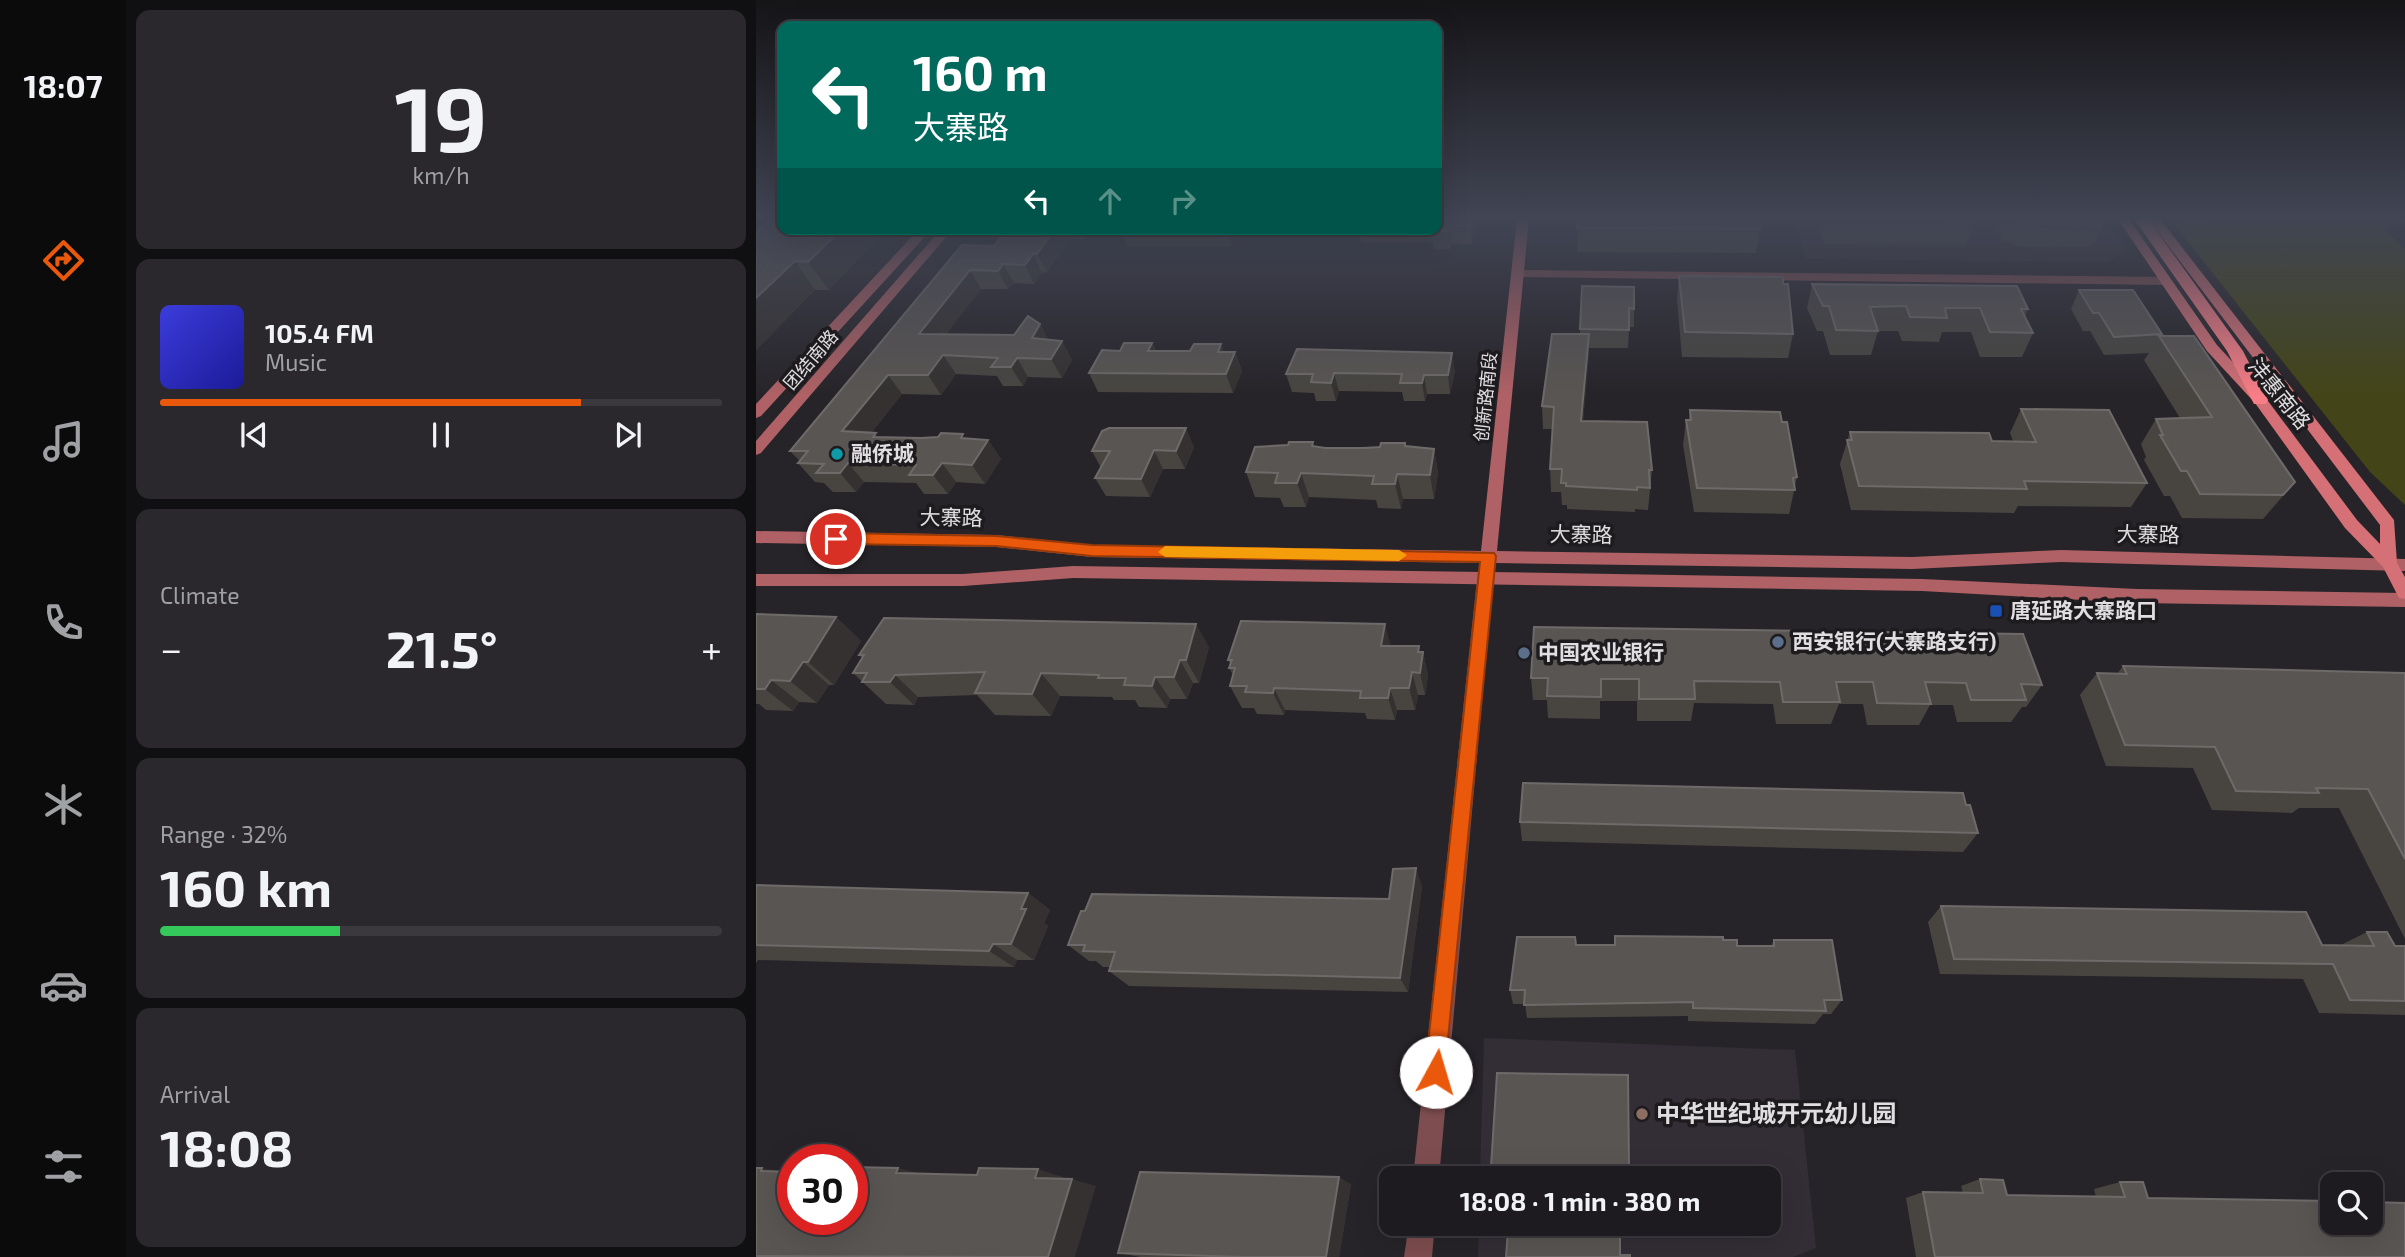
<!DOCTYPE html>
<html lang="en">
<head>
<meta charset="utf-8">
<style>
  :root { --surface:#1d1b1f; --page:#2a282c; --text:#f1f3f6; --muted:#a0a1a4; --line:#3b393d; --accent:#ea580c }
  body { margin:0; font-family:"Exo 2","Noto Sans SC",sans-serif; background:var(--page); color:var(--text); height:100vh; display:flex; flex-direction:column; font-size:26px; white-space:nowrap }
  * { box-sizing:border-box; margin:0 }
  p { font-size:23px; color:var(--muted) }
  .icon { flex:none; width:38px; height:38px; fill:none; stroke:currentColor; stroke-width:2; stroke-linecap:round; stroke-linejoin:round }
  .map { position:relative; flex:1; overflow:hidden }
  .panel { display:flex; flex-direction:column; gap:10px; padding:10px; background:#100f11; width:630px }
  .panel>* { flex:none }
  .top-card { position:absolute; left:21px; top:21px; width:665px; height:214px; border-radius:14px; box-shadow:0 7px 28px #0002,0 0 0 2px var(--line); background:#00695c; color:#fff; overflow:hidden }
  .fabs { position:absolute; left:1564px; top:1172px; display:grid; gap:14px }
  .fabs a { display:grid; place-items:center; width:63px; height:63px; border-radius:14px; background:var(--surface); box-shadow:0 7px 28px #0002,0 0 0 2px var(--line); font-size:35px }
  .speed { position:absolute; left:21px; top:1144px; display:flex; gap:14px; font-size:35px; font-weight:700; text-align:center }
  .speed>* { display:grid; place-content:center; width:91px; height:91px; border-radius:50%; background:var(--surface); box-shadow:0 7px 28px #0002,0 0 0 2px var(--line); line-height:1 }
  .speed .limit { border:10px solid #d22; background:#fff; color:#111 }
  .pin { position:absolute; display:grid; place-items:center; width:60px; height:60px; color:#fff; margin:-30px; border:4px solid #fff; border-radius:50%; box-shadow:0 2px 7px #0007 }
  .me { position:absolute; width:77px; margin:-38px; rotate:6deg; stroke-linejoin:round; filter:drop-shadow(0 0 5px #0008) }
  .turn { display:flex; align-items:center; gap:24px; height:147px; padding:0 21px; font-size:32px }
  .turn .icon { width:91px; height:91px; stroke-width:2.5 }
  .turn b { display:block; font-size:49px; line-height:60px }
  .lanes { display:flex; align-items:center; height:66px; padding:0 21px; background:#0003; justify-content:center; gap:35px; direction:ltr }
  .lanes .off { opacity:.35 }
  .big { font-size:52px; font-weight:700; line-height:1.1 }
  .panel .card { flex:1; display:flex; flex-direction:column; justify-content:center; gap:10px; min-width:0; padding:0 24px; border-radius:14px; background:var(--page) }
  .panel .dial { align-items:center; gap:0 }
  .dial b { font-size:91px; line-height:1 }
  .song { display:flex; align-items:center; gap:21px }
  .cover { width:84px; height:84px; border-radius:10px; background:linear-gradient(135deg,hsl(240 70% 55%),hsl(240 70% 35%)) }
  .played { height:7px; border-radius:4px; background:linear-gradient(90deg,var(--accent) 75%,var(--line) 75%) }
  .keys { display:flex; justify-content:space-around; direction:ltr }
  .heat { display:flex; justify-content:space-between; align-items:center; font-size:38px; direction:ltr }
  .charge { height:10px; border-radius:5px; background:linear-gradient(90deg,#34c759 32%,var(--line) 0) }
  .trip { position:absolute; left:623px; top:1166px; width:402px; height:70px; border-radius:14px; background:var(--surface); box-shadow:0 7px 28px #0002,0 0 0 2px var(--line); font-weight:700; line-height:70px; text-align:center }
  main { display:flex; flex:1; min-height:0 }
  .tabs { display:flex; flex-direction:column; width:126px; justify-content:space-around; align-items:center; background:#0c0b0c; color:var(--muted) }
  .tabs .icon { width:49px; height:49px }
  .tabs .on { color:var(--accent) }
  .tabs b { font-size:32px; color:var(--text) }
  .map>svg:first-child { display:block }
  .built { fill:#332d36 }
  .green { fill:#434518 }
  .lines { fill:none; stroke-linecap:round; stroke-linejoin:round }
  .street { fill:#7e4d4f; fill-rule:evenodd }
  .secondary { fill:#af6165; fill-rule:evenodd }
  .primary { fill:#d47076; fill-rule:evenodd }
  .highway { fill:#f77d86; fill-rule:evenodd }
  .wall { fill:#484541 }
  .shaded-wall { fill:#343130 }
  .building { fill:#595552; stroke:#6e6a69; stroke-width:2 }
  .route { fill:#ea580c; stroke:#983908; stroke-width:2 }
  .slow { fill:#f59e0b }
  .culture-dot { fill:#0f9aa8; stroke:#1e1b1f; stroke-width:2.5 }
  .transit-dot { fill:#1a4fb4; stroke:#1e1b1f; stroke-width:2.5 }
  .service-dot { fill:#5c6f8a; stroke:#1e1b1f; stroke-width:2.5 }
  .education-dot { fill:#8d6e63; stroke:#1e1b1f; stroke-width:2.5 }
  .labels { text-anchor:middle; stroke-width:7; stroke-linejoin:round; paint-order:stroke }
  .far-street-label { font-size:18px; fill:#e0dee1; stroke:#1e1b1f }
  .street-label { font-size:21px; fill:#e0dee1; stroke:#1e1b1f }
  .poi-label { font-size:21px; font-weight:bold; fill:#e0dee1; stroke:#1e1b1f; text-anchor:start }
  .near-poi-label { font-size:24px; font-weight:bold; fill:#e0dee1; stroke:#1e1b1f; text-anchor:start }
</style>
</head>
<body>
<main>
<nav class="tabs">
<b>18:07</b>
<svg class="icon on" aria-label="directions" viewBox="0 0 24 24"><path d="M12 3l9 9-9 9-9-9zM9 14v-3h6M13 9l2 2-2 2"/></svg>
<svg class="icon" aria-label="music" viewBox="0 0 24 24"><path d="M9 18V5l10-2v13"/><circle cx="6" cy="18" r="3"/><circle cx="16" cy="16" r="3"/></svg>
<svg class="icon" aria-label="phone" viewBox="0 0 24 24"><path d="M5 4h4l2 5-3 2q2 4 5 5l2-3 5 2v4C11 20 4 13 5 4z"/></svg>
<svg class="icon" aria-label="climate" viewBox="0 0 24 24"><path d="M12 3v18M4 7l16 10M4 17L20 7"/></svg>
<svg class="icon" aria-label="car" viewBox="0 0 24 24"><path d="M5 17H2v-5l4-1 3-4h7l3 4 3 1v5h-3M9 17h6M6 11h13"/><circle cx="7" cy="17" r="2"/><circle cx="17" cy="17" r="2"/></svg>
<svg class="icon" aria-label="filters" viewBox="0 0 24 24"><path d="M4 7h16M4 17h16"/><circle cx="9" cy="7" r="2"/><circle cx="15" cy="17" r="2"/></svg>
</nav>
<section class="panel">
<div class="card dial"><b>19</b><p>km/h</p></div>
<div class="card">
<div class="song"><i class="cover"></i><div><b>105.4 FM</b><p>Music</p></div></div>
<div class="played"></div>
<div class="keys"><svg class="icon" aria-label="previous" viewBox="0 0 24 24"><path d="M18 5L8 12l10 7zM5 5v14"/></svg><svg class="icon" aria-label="pause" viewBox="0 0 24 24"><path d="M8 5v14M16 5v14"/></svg><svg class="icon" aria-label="next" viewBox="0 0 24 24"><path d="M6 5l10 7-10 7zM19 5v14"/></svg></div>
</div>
<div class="card"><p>Climate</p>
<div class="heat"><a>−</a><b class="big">21.5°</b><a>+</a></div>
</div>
<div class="card"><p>Range · 32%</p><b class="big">160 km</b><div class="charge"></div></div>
<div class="card"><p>Arrival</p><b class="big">18:08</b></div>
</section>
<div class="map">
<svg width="1649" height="1257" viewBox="0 0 1649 1257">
  <rect width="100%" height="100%" fill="#272429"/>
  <path class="built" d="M1039,219H1349L1371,251L1351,262L1049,259Z
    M728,1038L1039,1050L1060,1248L1037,1257H722L723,1223H1013V1178H724Z"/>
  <path class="green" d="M1414,219H1618L1649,249V505L1614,472Z"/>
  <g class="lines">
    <path class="street" d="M762,270L1410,277L1416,281L1410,285L758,277L756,274Z
      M729,573L737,579L683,1178H657L721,579Z
      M653,1223H679L676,1257H648Z"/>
    <path class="secondary" d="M761,219H773L741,551L1156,557L1305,550L1649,559V571L1305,562L1156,569L740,563L735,572L1166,579L1381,589L1649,593V607L1381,603L1166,591L317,578L207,586H0V574H207L317,566L727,572L723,563L336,557L240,547L0,543V531L240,535L336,545L725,551Z
      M1643,219H1649V222L1644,221Z
      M163,229H176L5,416L0,418V404Z
      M185,229H197L5,453L0,455V441Z"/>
    <path class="primary" d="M1362,219H1373L1461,345L1509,397L1601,520L1624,544V525L1392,219H1404L1638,520L1641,563L1649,577V599L1643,598L1627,567L1589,528L1499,403L1451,351Z"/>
    <path class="highway" d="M1378,219H1392L1487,351L1512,400L1510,404H1498L1471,351Z"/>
  </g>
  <path class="wall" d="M15,219L131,229L73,290H59L0,350Z
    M681,219H719L720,227L716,244H695L694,249H678L677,242L605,243L603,229H681Z
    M822,219L1004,229L1000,253L821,252Z
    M1062,219H1217L1218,221L1210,245L1068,244Z
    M1237,219H1347L1349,222L1338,244H1335L1333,247L1258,246L1256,242H1247Z
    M1425,219H1457L1453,225H1429Z
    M251,229H336L329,239H314L291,272L286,273L278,284L258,283L252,289H225L190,334L258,335L284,324L292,340L306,341L316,360L306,378L272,377L267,386H247L241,376L200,374L185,395L146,394L115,433L123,437L210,438L232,440L245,459L229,484L200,482L192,494H168L160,483L108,482L100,492H77L68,483L59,482L42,463L44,461L34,451L238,246Z
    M364,229H483V230L475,246H371Z
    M923,276L1027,284L1037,334L1032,358L926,357L921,300Z
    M1056,284L1272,309L1269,316L1277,333L1266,357H1224L1215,332H1186L1183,342L1146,341L1142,331H1122L1115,355H1074L1067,331H1061L1051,308Z
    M826,286L878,309V327H873L872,348H833L827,421L896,470L892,510L879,509V512L811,509V505H806L805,492H795L794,469L796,429H787L786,406L824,334Z
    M1323,290L1406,334L1405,336L1539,482L1507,519L1426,518L1414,496H1408L1388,460L1390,457L1385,444L1400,419L1424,418L1388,360L1393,353L1348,355L1334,331H1327L1315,309Z
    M396,343L400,351L479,352L486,371L477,393L342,392L333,373L364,351Z
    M699,371L694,394H671L669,401H648L646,392L583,391L580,401H560L558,393L536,392L530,374Z
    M1265,409L1391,483L1375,507L1262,506L1258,513L1095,510L1084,464L1094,432L1236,441H1257L1254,433Z
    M934,410L1026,422L1041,477L1033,514L938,512L927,445L930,420H933Z
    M558,446L569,448H608L650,446L678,449L682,473L678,499H647L645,509L622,508L620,500L553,497L550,507H528L524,498L499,497L490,472Z
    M438,447L429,469H407L394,497L350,496L339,478L345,468L336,451Z
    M0,614L80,617L105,641L78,685H73L61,703L43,702L37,711L10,710L3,704H0Z
    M778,627L1286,685L1270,707H1266L1255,722H1201L1197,705H1174L1163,725H1111L1107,704H1083L1075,724H1020L1017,704L938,703L935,721H881V701H844V719L792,718L791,700H777L775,678Z
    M635,646L667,652L672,675L669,695H662L659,710H641L639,720L611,719L609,713L529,710L528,715L501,714L498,708H486L474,686L477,675L473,668L474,664L472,660Z
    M453,647L443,683H437L431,699H414L411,708L383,707L379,700H358L356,697L304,696L295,716L239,715L221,695L162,697L158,705L130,704L97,673L106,658L103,655Z
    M1367,666L1649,673V939L1583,808H1543L1536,813L1456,810L1437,768L1350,766L1324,695L1341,673L1361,674Z
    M1210,805L1222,833L1207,852L766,841L764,822Z
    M0,885L272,893L294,910L288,923L292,926L278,960H261L258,967L2,960L0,963Z
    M666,886L652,992L373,986L353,971L354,967H347L340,961H333L312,945L633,899Z
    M1185,906L1566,945H1585L1611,932L1639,946H1649V1015L1563,1013L1547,979L1184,974L1172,922Z
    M859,936L967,940L981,946H1015L1018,940L1086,1000L1075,1014H1067L1059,1024L932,1021V1016L771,1018L769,1004H757L754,990L820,945H859Z
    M735,1167L873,1169L871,1176L742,1174H739Z
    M1224,1179L1251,1195L1340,1197L1338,1189L1364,1182L1392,1198L1649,1257H1160L1150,1198L1167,1192L1207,1193L1205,1186Z
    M595,1184L583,1257H385L362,1253Z
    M739,1223L864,1255L874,1257L751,1235H743L738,1230Z"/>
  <path class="shaded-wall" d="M716,219H719L720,227L716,244L715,226Z
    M693,226L695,244L694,249L692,231Z
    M86,229H131L73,290L52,262Z
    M299,229H310L314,239L291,272L281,254Z
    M325,229H336L329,239Z
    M470,229H483L475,246Z
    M277,254L286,273L278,284L269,265Z
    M39,261L59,290L0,350V298Z
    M247,264L258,283L252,289L242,271Z
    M214,270L225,289L175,353L163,334Z
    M284,324L294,343L276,338Z
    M833,334V357L825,443V421Z
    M306,341L316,360L306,378L295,359Z
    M396,343L404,361L392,351Z
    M465,344L472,362L462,352Z
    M479,352L486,371L477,393L470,374Z
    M696,353L699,371L694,394L692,375Z
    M187,355L200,374L185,395L172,375Z
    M261,358L272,377L267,386L255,367Z
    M578,373L583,391L580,401L575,383Z
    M132,375L146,394L101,450L86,431Z
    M668,375L671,394L669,401L666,383Z
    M430,428L438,447L429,469L420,451Z
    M232,440L245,459L229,484L216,465Z
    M678,449L682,473L678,499L674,475Z
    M398,450L407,469L394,497L385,479Z
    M92,463L108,482L100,492L84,473Z
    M186,463L200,482L192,494L177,475Z
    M545,473L553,497L550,507L541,483Z
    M641,474L647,499L645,509L639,484Z
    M80,617L105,641L78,685L52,662Z
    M440,624L453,647L443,683L430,660Z
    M629,624L635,647L625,646Z
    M663,646L666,658L667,652L672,675L669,695L664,673L662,652Z
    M424,660L437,683L431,699L418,677Z
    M47,662L73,685L61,703L34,681Z
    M656,672L662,695L659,710L653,688Z
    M285,673L304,696L295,716L276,694Z
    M139,675L162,697L158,705L134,682Z
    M399,677L414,699L411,708L396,686Z
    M15,680L43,702L37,711L9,689Z
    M518,688L529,710L528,715L517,693Z
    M634,688L641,710L639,720L632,698Z
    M660,868L666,886L652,992L644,978Z
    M272,893L294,910L288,923L292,926L278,960L255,944L265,909Z
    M237,944L261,960L258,967L233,951Z
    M6,1168L37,1174L5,1171Z
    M142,1168L174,1176L140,1173Z
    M282,1169L307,1177L305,1185L279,1178Z
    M583,1177L595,1184L583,1257H570Z
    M316,1179L340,1186L319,1257H292Z"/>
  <path class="building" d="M15,219H26V229H86L52,262L39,261L0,298V232Z
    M681,219H716L715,226H693L692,231H675L676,229H681Z
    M822,219H1002L1004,229L821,228Z
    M1073,219H1217L1218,221L1074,220Z
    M1255,219H1347L1349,222H1341L1344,225L1267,224L1265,220H1255Z
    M251,229H299L281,254H277L269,265L247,264L242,271L214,270L163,334L258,335L272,316L284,324L276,338L306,341L295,359L261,358L255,367H235L242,358L187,355L172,375H132L86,431L120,433L117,437L165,438L182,437L185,433L207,434L205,438L232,440L216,465L186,463L177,475H153L160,465L92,463L84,473H60L68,464L42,463L52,451H34L206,245L238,246Z
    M923,276L1027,277V284H1032L1037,334L929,332Z
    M1056,284L1261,286L1272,309H1265L1277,333L1234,332L1224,308H1189L1191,318L1154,317L1150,306L1114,307L1122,331L1080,330L1073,306H1067Z
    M826,286L878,287V309L873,308V330L824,329Z
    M1323,290H1377L1406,334L1358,337L1343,313H1337Z
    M796,334H833L825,421L891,422L896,470H893L894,488L881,487V490L810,486V483H805L806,469H794L798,407L786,406Z
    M1403,336H1438L1539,482L1527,495L1444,494L1431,471H1425L1404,435H1407L1400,419L1456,417Z
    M368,343H396L392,351H434L438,344H465L462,352H479L470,374L333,373L346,350L364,351Z
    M541,349L696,353L692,375H668L666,383H644L646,374L578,373L575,383L555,382L557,374H530Z
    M1265,409L1353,410L1391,483L1268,481L1271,489L1103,486L1091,440H1096L1094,432L1233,433L1236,441L1280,442Z
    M934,410L1024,412L1026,422H1031L1041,477L1037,478L1039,490L941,488L930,420H935Z
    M353,428H430L420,451L398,450L385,479L339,478L354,451H336L346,431Z
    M533,442H557L556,446L569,448H608L624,447L625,443H649V446L678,449L674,475L641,474L639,484H616L618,476L545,473L541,483H519L522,473L490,472L499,447L532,445Z
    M0,614L80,617L52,662H47L34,681L15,680L9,689H0Z
    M128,618L440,624L430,660H424L418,677H399L396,686L368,685L370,678H342L343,675L285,673L276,694L219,693L229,672L139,675L134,682H106L111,673H97L108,655H103Z
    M485,621L629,624L625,646H663L662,652H667L664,673L656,672L653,688H634L632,698H604L605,691L518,688L517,693L489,692L491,686H474L479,668H473L476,660H472Z
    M778,627L1267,634L1286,685L1265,684L1270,700H1215L1210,683L1169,682L1175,704L1121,703L1117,682H1080L1084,702H1027L1024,682L938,681L939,699H883V679H845V697L791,696L792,678H775Z
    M1367,666L1649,673V859L1612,789L1560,788L1563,793L1480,791L1459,747L1369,745L1341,673L1371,674Z
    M767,783L1207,793L1210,805H1214L1222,833L764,822Z
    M660,868L644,978L353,971L359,952L327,951L329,945H312L325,911H329L336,894L633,899L637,869Z
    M0,885L272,893L265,909H270L255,944H237L233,951L0,945Z
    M1185,906L1550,912L1566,945L1618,946L1611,932H1631L1639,946H1649V1001L1594,1000L1577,964L1198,959Z
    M859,936L967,937V940H981V946H1018V940H1076L1086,1000H1068L1070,1011L937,1008V1002L768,1005L769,990H754L761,937H819L820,945H859Z
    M741,1073L872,1075L873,1169H864V1178H742V1167H735Z
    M96,1167L142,1168L140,1173L221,1175L223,1168L282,1169L279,1178L316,1179L292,1257L0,1256V1168H6L5,1171L37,1172V1220H96Z
    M384,1172L583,1177L570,1257H485L362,1253Z
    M1224,1179L1247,1180L1251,1195L1369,1197L1364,1182H1387L1392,1198L1577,1201V1223H1615V1202L1649,1203V1257H1179L1167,1192L1227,1193Z
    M739,1223H864V1255H874V1257H750L752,1230H738Z"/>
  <linearGradient id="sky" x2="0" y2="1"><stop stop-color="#151417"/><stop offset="0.55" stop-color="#414554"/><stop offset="1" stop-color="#414554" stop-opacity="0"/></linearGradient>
  <rect width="1649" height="395" fill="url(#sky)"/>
  <path class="route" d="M80,533L240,536L336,545L738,553L740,556L688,1079L680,1083L673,1079L669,1072L724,562L336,556L240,546L80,544L73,539Z"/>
  <path class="slow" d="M409,546L643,550L651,555L643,561L409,557L402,552Z"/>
  <circle class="culture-dot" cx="81" cy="454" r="7"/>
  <rect class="transit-dot" x="1233" y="604" width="14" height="14" rx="3.5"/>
  <g class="service-dot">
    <circle cx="1022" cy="642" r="7"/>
    <circle cx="768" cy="653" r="7"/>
  </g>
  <circle class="education-dot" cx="886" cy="1114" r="7"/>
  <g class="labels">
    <g class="far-street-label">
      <text transform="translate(55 360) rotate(-49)" y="6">团结南路</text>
      <text transform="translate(730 397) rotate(-84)" y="6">创新路南段</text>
    </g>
    <g class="street-label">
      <text transform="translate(1523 394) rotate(51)" y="7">沣惠南路</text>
      <text transform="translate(195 518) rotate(1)" y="7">大寨路</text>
      <text transform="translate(825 535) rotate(1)" y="7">大寨路</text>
      <text transform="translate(1392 535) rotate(1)" y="7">大寨路</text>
    </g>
    <g class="poi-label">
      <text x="95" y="461">融侨城</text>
      <text x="1254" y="618">唐延路大寨路口</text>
      <text x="1036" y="649">西安银行(大寨路支行)</text>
      <text x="782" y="660">中国农业银行</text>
    </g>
    <g class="near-poi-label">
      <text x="900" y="1122">中华世纪城开元幼儿园</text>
    </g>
  </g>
</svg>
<div class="fabs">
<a><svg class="icon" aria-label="search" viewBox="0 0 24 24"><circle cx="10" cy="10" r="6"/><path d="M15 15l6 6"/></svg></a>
</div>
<div class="speed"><div class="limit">30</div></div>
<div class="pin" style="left:80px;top:539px;background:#d93025"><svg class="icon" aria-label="arrive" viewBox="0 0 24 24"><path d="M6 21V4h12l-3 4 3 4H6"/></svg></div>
<svg class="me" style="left:680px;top:1072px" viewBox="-20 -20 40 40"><circle r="19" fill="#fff"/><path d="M0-13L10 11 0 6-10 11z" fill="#ea580c"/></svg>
<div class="trip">18:08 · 1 min · 380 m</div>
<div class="top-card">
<div class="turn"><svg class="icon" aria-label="left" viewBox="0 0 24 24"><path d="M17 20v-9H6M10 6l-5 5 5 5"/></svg><div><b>160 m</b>大寨路</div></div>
<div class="lanes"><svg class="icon" aria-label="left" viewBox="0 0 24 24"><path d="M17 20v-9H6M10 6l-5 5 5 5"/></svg><svg class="icon off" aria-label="ahead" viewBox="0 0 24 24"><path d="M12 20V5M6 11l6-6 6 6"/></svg><svg class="icon off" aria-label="right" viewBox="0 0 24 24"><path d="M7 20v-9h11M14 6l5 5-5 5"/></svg></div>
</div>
</div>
</main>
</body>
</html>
